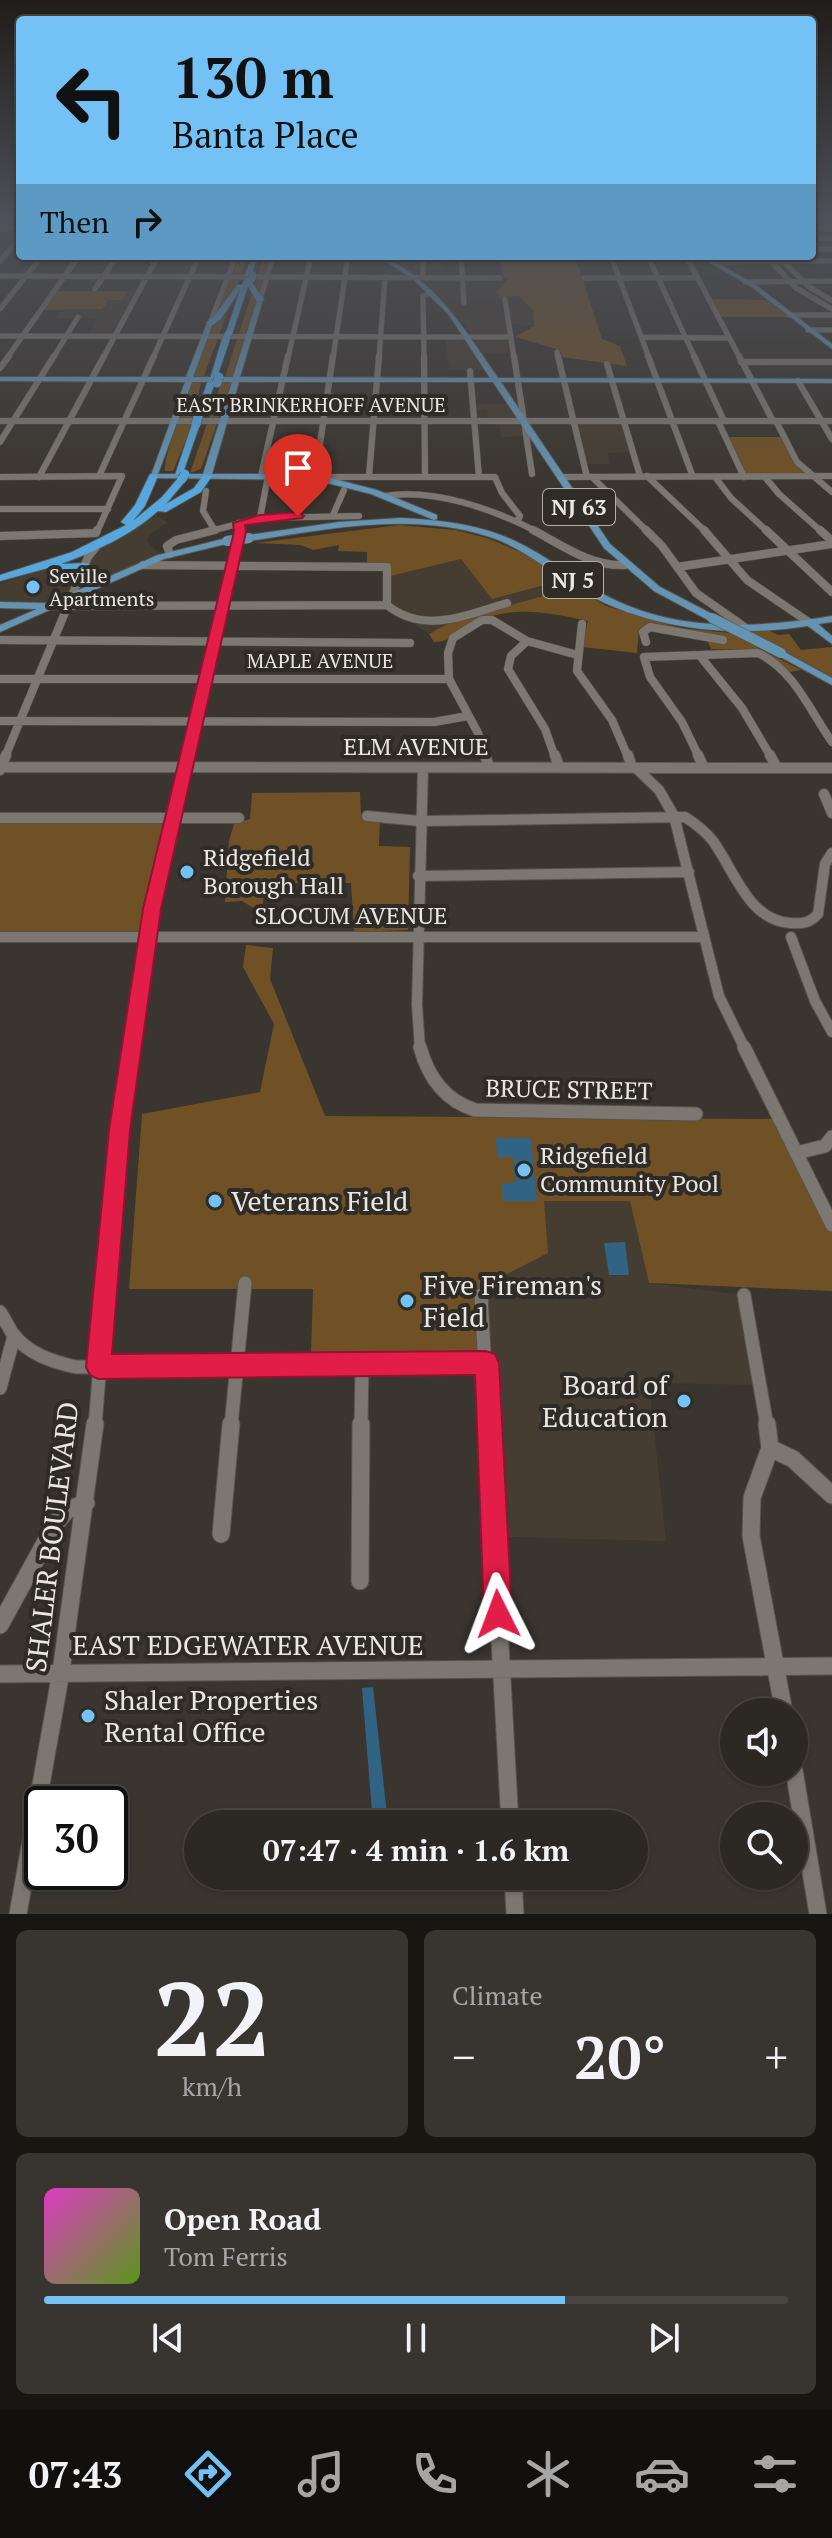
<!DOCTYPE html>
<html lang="en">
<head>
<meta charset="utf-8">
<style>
  :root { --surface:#2c2823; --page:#383430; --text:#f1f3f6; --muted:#a6a6a6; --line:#484441; --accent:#73c1f5 }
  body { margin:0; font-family:"PT Serif",serif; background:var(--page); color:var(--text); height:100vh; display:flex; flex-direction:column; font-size:30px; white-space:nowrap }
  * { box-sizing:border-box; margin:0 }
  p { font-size:26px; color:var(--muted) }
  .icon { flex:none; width:44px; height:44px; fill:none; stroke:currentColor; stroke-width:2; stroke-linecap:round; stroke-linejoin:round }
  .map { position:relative; height:1914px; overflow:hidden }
  .drawer { display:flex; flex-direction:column; gap:16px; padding:16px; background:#181613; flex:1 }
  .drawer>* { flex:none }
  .guide { position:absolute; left:16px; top:16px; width:800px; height:244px; border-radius:8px; box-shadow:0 2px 6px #0004,0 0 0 2px var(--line); background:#73c1f5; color:#111; overflow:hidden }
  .controls { position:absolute; left:720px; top:1698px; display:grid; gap:16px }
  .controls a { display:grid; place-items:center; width:88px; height:88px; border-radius:50%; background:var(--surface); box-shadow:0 2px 6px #0004,0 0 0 2px var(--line); font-size:40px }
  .speed { position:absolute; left:24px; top:1786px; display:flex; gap:16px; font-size:40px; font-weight:700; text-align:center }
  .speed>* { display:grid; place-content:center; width:104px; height:104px; border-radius:50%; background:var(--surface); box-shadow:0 2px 6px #0004,0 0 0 2px var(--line); line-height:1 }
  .speed .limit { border:4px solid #111; border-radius:12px; background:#fff; color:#111 }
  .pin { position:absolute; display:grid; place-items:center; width:68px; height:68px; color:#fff; margin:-82px -34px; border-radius:50% 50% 50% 0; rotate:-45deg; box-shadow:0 0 8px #0007 }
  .pin .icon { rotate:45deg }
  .me { position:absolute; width:88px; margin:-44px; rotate:357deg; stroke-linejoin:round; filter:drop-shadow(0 0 6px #0008) }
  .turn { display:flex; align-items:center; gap:28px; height:168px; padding:0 24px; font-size:36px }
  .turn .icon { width:104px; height:104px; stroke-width:2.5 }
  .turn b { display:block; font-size:56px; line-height:68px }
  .then { display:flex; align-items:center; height:76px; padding:0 24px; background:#0003; gap:16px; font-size:30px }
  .big { font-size:60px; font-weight:700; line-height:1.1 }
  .drawer .card { flex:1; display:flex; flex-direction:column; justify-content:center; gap:12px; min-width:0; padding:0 28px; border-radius:12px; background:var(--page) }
  .drawer .dial { align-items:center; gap:0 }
  .dial b { font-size:104px; line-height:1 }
  .song { display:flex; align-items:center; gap:24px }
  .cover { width:96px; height:96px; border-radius:12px; background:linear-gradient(135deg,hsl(310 70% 55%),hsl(90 70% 35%)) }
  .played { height:8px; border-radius:4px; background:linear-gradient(90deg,var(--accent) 70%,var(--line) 70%) }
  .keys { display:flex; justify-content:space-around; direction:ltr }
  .heat { display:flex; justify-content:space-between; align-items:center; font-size:44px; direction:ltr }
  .drawer .tiles { flex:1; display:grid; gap:16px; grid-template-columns:1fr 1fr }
  .card:last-child { grid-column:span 2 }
  .trip { position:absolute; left:184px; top:1810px; width:464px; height:80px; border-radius:40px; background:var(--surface); box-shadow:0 2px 6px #0004,0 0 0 2px var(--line); font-weight:700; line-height:80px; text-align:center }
  .menu { display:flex; height:128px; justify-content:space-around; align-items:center; background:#12100e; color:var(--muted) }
  .menu .icon { width:56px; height:56px }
  .menu .current { color:var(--accent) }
  .menu b { font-size:36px; color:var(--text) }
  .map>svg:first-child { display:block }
  .built { fill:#453d32 }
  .green { fill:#705125 }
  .water { fill:#316384 }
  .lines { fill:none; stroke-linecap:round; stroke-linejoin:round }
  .minor-far5-casing { stroke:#55524c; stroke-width:6 }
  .minor-far4-casing { stroke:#55524c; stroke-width:7 }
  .minor-far3-casing { stroke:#55524c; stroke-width:9 }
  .minor-far2-casing { stroke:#55524c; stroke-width:12 }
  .minor-far1-casing { stroke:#55524c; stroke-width:15 }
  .minor-casing { stroke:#55524c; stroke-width:19 }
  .major-casing { stroke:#55524c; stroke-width:2 }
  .highway-casing { stroke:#55524c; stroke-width:2 }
  .minor-far5 { stroke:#7c7771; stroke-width:5 }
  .minor-far4 { stroke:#7c7771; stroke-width:6 }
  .minor-far3 { stroke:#7c7771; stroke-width:8 }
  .minor-far2 { stroke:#7c7771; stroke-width:10 }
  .minor-far1 { stroke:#7c7771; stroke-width:13 }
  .minor { stroke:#7c7771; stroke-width:17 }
  .major { fill:#6594b2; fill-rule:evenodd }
  .highway { fill:#56a7dd; fill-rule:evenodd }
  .major-bridge-casing { stroke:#55524c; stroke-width:11; stroke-linecap:butt }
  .highway-bridge-far1-casing { stroke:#55524c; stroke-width:8; stroke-linecap:butt }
  .highway-bridge-casing { stroke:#55524c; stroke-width:10; stroke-linecap:butt }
  .major-bridge { stroke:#6594b2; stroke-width:10 }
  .highway-bridge-far1 { stroke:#56a7dd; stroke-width:7 }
  .highway-bridge { stroke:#56a7dd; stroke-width:9 }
  .route { fill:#e11d48; stroke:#92132f; stroke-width:2 }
  .poi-dot { fill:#73c1f5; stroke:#2f2b26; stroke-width:3 }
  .labels { text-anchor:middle; stroke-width:8; stroke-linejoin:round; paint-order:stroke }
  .far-street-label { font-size:20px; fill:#eae7e3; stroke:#2f2b26 }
  .far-poi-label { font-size:20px; fill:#eae7e3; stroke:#2f2b26; text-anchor:start }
  .shield { fill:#2f2b26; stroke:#b2afaa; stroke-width:2 }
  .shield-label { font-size:22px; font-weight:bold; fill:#eae7e3 }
  .street-label { font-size:24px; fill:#eae7e3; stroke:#2f2b26 }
  .poi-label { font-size:24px; fill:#eae7e3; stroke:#2f2b26; text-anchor:start }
  .near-poi-label { font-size:28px; fill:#eae7e3; stroke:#2f2b26; text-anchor:start }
  .near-street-label { font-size:28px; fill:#eae7e3; stroke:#2f2b26 }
</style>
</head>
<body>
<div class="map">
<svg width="832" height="1914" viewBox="0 0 832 1914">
  <rect width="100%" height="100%" fill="#3a352f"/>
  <path class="built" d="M380,256H443L445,277L502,276L508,279L533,310L534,326L509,324L510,353L484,354L463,322L455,319L438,299Z
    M54,291H138L113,336H88L97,318L56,319L60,311L41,310Z
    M445,337L464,338L490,370H449Z
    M472,404H511L523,421L525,436L501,437L499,421H489L487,410H472Z
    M573,421H623L634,452L608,453L610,464H584Z
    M156,516L168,522L150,534L147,541L160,555L49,605L0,602V583L50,568H88L98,547Z
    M461,559L492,599L541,586L551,595L449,623L440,630L428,633L387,606V577Z
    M543,1201H630L649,1283L744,1295L761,1385L649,1383L666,1541L503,1537L482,1287L547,1253Z"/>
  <path class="green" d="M240,256H248L204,376H189Z
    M264,256H270L233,377H225Z
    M500,256H575L602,339L620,346L627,366L562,357L560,350L515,337L534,326L533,310L519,296L499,297L497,291L508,279L502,276Z
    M58,291H128L122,300H109L102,309L44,310Z
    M709,299L771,300L791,317H719Z
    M186,383H201L191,428L173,471H165C163,462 183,398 186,383Z
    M221,383H231L201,469L190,473Z
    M726,437H784L798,462L814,476L744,477Z
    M399,525L455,530L487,538L523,553L606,606L680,628L730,633L801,670L790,672L761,650L711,649L705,636L653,623L639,629L637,653L582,647L588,621C551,613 514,605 478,621C460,629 454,642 434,642L429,634L449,623L550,594L541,586L492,599L461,559L391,576L386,566H367V552L338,551L339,545L313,550L301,545L255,543Z
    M731,627L764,628L778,635L789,634L801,650L832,647V682Z
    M360,792L361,817L380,818L379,846L410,847L408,930L354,932L351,883H266L261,913L242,901L225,902L229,841L234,824L250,819L252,793Z
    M0,821L169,823L140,936L0,934Z
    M246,945L273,948L270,979L325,1116L782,1119L832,1226V1291L649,1283L630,1201H544L548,1253L482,1287L486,1363L320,1367L311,1352L313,1289H129L142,1114L260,1092L274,1024L243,967Z"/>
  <path class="water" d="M496,1138H531L537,1201H503L502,1184L515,1183L513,1157H497Z
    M625,1242L629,1275H609L604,1243Z
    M373,1687L388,1824H373L362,1688Z"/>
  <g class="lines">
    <defs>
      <path id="minor-far5" d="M0,228H20
        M812,228H832
        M812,238H832
        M812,249H832
        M423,256V277
        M461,256L464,303
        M611,256L649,358
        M648,256L695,358
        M686,256L740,358
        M769,259L796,288L832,309
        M0,261L15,244
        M783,261L808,286L831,300
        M712,262L832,261
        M0,276L500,278
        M584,278H698
        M745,282L832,281
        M95,289L117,256
        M505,299L514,358
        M260,300L273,256
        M0,309L42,256
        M789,315H832
        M210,323L236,256
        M808,330H832
        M0,336L511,337
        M642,337L729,338
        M557,352L558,358
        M7,358L79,256
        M53,358L78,317
        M103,358L158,256
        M153,358L199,256
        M288,358L311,256
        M333,358L348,256
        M379,358L385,277
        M424,358L423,296L431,293"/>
      <path id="minor-far4" d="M333,356L315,477H495L502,493L520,516L517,522
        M424,356L425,477
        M514,356L532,474
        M558,356L587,477
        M648,356L693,477
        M694,356L724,421
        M739,356L773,421
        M741,362H832
        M607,364L640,476
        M0,368L9,356
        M470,371L479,477
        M798,381L832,439
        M0,421H832
        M718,421L744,477
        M776,421L797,462L832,492
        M0,442L54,356
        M99,476L154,356
        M261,476L288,356
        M369,476L379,356
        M647,476L706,532
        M0,477L122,476L97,532
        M39,477L104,356
        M560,477L832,476
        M592,477L648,532
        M715,477L731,498L768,532
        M765,477L779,494L822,532
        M206,491L203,511L214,529
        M384,496C433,488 494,509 537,532
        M0,509H108
        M333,515L344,490
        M260,518L268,476
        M239,523L240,532
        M207,532L260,518L359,516"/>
      <path id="minor-far3" d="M533,530C562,545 591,567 625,565
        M646,530L662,546L696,593L746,628
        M704,530L747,580L810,623
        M766,530L832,592
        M820,530L832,541
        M0,536L96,533L97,530
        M170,554L167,546L176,540L215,530
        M143,565L387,567V605C424,635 466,615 507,603
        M677,567L832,544
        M52,606L387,605
        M582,624L577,671L612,720L628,757
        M0,640L410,643
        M527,641L511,656L508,669L545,729L555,757
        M646,642L643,632L650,627L723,640
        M700,656L742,708L771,757
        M0,679H449
        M0,721L434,722L468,716
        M5,757L88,557L96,547
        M187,757L240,530
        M486,757L478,733L449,679L448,653L453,638L482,620H492L527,641L574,654
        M699,757L682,722L650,677L644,657L758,653C794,670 810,711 832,742"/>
      <path id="minor-far2" d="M485,755L489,767
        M555,755L559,767
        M628,755L632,767
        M698,755L704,768
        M770,755L777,768
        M0,767L832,768
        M636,768L659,790L674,816L719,996L745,1049
        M0,770L6,755
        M824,794L832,813
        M367,816L420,821L685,817C696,824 705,831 713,841C734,870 749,921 790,923C802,924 810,923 818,914L825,864L832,853
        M0,818H239
        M418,876L689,872
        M0,937H703
        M791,937L815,1001L832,1032
        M131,1049L152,909L188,755
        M420,1049L417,1005L423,768"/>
      <path id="minor-far1" d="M420,1047C428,1077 444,1100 475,1110L696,1114
        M744,1047L832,1225
        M796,1153L825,1146L832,1137
        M481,1295L488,1426
        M744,1295L767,1426
        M0,1312C5,1319 8,1327 13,1334C28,1354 53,1362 76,1367L486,1363
        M0,1388L14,1336
        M95,1426L119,1130L131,1047
        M231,1426L245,1283
        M361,1426L362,1364"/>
      <path id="minor" d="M488,1424L510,1824
        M767,1424L770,1448L752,1498L751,1536L784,1712
        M770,1448L793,1459L832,1495
        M221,1534L231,1424
        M360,1581L361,1424
        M0,1625L56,1523L67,1510L86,1503
        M0,1674L832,1666
        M794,1770L818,1914
        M513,1876L515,1914
        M18,1914L61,1672L95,1424"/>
      <path id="major" d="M377,256C386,256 392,261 400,266C443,292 469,336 498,378L832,379V383L501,382L610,544L660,587L716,616V620H708L654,591L604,548L493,382H239L212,474H315L377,490L437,515V519L434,520L371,494L315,480L150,478L185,382L0,381V377H186L207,323L210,321L213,323L193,377H233L257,300L260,298L263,300L240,377L490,378L449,315L412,278ZM192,382H232L203,474H158Z
        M699,256H706L757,286L832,344V349L753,288Z
        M400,518C440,520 482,524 519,543C556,561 587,589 626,605C691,632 764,627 832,616V622L818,624L832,636V644L808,626C730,638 647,630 578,589C549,571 523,548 490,537C412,511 328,529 249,541L244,538L249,535L339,522Z
        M227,538L230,539V543L164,559L0,632V625L37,609L0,608V602L49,603L158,555Z
        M781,650L832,678V685L777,655V651Z"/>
      <path id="highway" d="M252,256H258L251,275L248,277L245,275Z
        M245,278H249L264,300L257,302L248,286L232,334L225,336L240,290L221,319L213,325L206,323L215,315L237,285H242Z
        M226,337L230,339L217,377L210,379L222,339Z
        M211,381L215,383L202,417L195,419L207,383Z
        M196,421L200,424L183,473L175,475L192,424Z
        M150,474L158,476L145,506L133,521L162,497L179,477L187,479L166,504L194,488L204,474L212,476L201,492L166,512L158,511C130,536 96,551 61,564L85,563L89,564V568L53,570L48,568L0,581V575L72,552L126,525L121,522L135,505Z"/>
    </defs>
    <use href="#minor-far5" class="minor-far5-casing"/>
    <use href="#minor-far4" class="minor-far4-casing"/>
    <use href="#minor-far3" class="minor-far3-casing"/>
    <use href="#minor-far2" class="minor-far2-casing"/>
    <use href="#minor-far1" class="minor-far1-casing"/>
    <use href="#minor" class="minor-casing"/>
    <use href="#major" class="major-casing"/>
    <use href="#highway" class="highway-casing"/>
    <use href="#minor-far5" class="minor-far5"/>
    <use href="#minor-far4" class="minor-far4"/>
    <use href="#minor-far3" class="minor-far3"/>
    <use href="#minor-far2" class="minor-far2"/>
    <use href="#minor-far1" class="minor-far1"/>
    <use href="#minor" class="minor"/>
    <use href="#major" class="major"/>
    <use href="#highway" class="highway"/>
    <defs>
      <path id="major-bridge" d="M227,541L249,538
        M712,618L781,653"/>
      <path id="highway-bridge-far1" d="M252,279L253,275
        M226,339L228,334"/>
      <path id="highway-bridge" d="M217,383L219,377
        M196,424L198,417
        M182,479L185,474"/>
    </defs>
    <use href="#major-bridge" class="major-bridge-casing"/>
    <use href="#highway-bridge-far1" class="highway-bridge-far1-casing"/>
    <use href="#highway-bridge" class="highway-bridge-casing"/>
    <use href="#major-bridge" class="major-bridge"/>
    <use href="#highway-bridge-far1" class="highway-bridge-far1"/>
    <use href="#highway-bridge" class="highway-bridge"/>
  </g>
  <linearGradient id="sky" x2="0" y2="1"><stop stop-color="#201d1a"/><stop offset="0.45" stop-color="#4f5158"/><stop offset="1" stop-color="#4f5158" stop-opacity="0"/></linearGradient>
  <rect width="832" height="490" fill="url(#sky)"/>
  <path class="route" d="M298,512L304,516L302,518L245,525L246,532L161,909L130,1130L112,1354L486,1351L495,1354L499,1363L512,1614L508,1624L498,1628L488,1624L484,1614L475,1375L98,1379L90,1375L86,1367L109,1130L143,909L234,532L233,523L260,515Z"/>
  <g class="poi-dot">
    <circle cx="33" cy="587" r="8"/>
    <circle cx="187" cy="872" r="8"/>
    <circle cx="524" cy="1170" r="8"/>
    <circle cx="215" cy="1201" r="8"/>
    <circle cx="407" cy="1301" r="8"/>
    <circle cx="684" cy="1401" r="8"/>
    <circle cx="88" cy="1716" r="8"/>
  </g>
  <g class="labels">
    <g class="far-street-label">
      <text x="311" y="412">EAST BRINKERHOFF AVENUE</text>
      <text x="320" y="668">MAPLE AVENUE</text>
    </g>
    <g class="far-poi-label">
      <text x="49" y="583">Seville<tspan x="49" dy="23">Apartments</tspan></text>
    </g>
    <g class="shield">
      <rect x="543" y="489" width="72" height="36" rx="6"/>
      <rect x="543" y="562" width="60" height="36" rx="6"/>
    </g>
    <g class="shield-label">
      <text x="579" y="515">NJ 63</text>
      <text x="573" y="588">NJ 5</text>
    </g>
    <g class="street-label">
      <text x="416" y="755">ELM AVENUE</text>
      <text x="351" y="924">SLOCUM AVENUE</text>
      <text transform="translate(569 1090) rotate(1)" y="8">BRUCE STREET</text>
    </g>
    <g class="poi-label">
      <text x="203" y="866">Ridgefield<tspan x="203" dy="28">Borough Hall</tspan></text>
      <text x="540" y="1164">Ridgefield<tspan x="540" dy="28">Community Pool</tspan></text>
    </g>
    <g class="near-poi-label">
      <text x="231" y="1211">Veterans Field</text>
      <text x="423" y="1295">Five Fireman's<tspan x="423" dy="32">Field</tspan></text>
      <text x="668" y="1395" text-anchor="end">Board of<tspan x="668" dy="32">Education</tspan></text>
      <text x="104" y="1710">Shaler Properties<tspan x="104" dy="32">Rental Office</tspan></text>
    </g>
    <g class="near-street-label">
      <text transform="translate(52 1537) rotate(-83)" y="10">SHALER BOULEVARD</text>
      <text x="248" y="1655">EAST EDGEWATER AVENUE</text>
    </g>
  </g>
</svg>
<div class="controls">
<a><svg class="icon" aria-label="sound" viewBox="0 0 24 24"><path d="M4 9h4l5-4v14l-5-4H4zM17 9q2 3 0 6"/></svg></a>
<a><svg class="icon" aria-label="search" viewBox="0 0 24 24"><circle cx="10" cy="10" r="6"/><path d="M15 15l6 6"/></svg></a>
</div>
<div class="speed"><div class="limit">30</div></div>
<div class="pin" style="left:298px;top:516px;background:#d93025"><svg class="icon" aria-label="arrive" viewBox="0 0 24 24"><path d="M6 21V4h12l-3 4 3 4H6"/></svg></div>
<svg class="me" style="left:498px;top:1614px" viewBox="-20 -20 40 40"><path d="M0-17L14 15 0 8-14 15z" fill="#e11d48" stroke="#fff" stroke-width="4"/></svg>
<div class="trip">07:47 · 4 min · 1.6 km</div>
<div class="guide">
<div class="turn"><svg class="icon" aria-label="left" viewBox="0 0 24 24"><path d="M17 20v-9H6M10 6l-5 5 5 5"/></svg><div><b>130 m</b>Banta Place</div></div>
<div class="then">Then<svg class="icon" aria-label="right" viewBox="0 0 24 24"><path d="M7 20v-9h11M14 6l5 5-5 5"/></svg></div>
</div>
</div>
<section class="drawer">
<div class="tiles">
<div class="card dial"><b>22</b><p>km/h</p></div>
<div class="card"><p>Climate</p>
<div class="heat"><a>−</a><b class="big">20°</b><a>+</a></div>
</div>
<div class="card">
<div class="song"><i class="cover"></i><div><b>Open Road</b><p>Tom Ferris</p></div></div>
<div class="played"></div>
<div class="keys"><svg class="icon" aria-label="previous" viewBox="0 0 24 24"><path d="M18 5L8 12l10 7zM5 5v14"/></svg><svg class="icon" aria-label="pause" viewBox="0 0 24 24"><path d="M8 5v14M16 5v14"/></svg><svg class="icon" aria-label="next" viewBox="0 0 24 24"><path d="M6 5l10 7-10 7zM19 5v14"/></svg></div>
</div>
</div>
</section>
<nav class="menu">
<b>07:43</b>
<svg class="icon current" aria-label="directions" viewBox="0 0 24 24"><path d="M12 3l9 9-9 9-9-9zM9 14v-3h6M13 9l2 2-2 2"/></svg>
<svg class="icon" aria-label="music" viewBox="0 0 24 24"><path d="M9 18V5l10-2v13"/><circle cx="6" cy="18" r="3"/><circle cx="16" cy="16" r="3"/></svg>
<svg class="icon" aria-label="phone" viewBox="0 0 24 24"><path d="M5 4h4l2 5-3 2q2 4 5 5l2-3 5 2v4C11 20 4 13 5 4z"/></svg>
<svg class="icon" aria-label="climate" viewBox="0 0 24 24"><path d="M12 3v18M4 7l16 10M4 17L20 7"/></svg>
<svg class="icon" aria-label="car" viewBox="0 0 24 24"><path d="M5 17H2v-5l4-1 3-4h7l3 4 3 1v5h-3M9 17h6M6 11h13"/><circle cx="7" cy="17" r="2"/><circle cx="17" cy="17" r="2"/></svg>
<svg class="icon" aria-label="filters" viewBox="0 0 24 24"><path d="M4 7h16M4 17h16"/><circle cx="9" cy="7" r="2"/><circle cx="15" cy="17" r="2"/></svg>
</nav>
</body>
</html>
